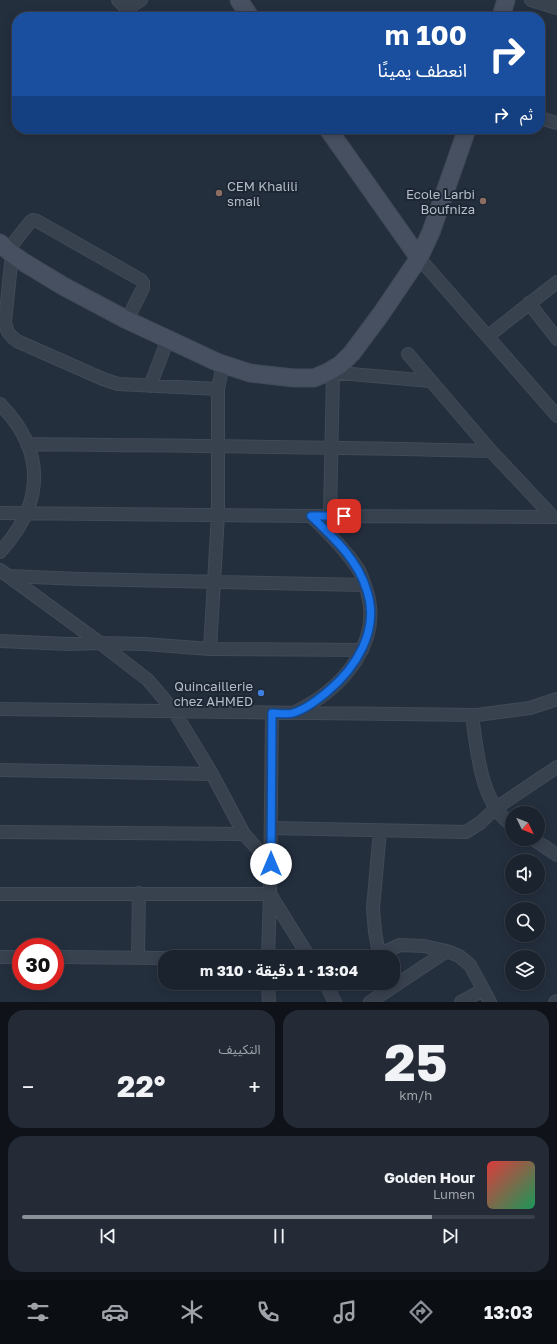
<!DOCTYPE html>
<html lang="ar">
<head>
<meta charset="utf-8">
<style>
  :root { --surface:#1b232e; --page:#242b36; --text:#f1f3f6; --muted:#a0a4aa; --line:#39404a; --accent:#8c9099 }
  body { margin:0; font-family:"Golos Text","Noto Sans Arabic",sans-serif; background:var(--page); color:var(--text); direction:rtl; height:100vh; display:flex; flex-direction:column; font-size:15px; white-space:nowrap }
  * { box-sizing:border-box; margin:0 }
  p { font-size:13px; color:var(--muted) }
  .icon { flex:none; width:22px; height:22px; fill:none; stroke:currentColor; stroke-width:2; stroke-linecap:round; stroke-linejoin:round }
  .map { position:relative; height:1002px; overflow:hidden; direction:ltr }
  .side { display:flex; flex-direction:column; gap:8px; padding:8px; background:#0f1319; flex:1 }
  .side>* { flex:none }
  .top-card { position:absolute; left:12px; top:12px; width:533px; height:122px; border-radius:16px; box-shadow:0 2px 10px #0003,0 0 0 1px var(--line); direction:rtl; background:#1a4fa0; color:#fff; overflow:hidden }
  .needle { width:26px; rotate:133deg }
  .tools { position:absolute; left:505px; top:806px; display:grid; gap:8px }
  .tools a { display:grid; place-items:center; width:40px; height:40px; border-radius:50%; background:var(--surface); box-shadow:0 2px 10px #0003,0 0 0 1px var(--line); font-size:20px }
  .speed { position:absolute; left:12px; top:938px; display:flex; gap:8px; font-size:20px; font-weight:700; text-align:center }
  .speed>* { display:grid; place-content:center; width:52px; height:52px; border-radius:50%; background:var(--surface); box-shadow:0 2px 10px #0003,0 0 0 1px var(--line); line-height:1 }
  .speed .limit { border:6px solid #d22; background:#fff; color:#111 }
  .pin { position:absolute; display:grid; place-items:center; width:34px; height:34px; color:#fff; margin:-17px; border-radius:8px; box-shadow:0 2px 6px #0006 }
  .me { position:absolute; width:44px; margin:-22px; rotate:0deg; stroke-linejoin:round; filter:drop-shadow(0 0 3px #0008) }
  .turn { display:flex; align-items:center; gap:14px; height:84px; padding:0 12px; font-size:18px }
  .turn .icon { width:52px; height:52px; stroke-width:2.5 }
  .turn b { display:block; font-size:28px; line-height:34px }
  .then { display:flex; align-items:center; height:38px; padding:0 12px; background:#0003; gap:8px; font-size:15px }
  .big { font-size:30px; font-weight:700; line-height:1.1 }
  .side .tile { flex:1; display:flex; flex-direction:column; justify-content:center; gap:6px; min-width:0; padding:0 14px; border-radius:16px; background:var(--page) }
  .side .dial { align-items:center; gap:0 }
  .dial b { font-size:52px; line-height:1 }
  .song { display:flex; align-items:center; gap:12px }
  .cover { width:48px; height:48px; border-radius:6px; background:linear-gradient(135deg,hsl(0 70% 55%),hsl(150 70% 35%)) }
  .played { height:4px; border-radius:2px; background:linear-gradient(90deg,var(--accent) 80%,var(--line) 80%) }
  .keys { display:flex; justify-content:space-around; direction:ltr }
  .heat { display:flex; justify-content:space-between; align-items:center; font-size:22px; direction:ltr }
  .side .tiles { flex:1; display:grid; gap:8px; grid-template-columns:1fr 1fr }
  .tile:last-child { grid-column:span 2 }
  .trip { position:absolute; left:158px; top:950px; width:242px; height:40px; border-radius:16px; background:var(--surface); box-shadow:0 2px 10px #0003,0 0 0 1px var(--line); font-weight:700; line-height:40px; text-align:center; direction:rtl }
  .tabs { display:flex; height:64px; justify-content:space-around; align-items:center; background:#0b0e12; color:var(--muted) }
  .tabs .icon { width:28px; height:28px }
  .tabs .selected { color:var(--accent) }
  .tabs b { font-size:18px; color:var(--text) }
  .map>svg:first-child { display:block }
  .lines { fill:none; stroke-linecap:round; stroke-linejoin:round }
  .street-casing { stroke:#414a57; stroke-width:14 }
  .secondary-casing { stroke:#414a57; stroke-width:19 }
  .street { stroke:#38414e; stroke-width:12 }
  .secondary { stroke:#465061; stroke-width:17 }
  .route-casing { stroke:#114b97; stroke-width:10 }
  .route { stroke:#1a73e8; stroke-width:7 }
  .education-dot { fill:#8d6e63; stroke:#1d2633; stroke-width:1.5 }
  .shop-dot { fill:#3f7fe0; stroke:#1d2633; stroke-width:1.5 }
  .labels { text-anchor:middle; stroke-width:4; stroke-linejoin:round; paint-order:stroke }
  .poi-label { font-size:13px; fill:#b4bcc9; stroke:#1d2633; text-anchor:end }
</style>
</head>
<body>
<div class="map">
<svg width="557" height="1002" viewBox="0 0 557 1002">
  <rect width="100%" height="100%" fill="#242f3e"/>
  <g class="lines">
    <defs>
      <path id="street" d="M118,0L125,7L131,6L141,0
        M531,0L557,8
        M540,118L557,123
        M8,250L30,222L33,220L37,221L141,280L143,283V288L127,320
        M12,254L5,322C7,332 9,335 17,341L103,379L118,384L218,389
        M419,258L557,416
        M529,303L557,339
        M488,336L557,282
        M408,354L491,451L553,517
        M328,372L431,381
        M150,386L168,339
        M0,404C47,452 44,504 0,552
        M27,444C182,446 336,447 491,451
        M0,513L311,516L557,517
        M330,516L333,372
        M0,570L100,643L148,680L174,711L212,774L244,834L271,864
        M8,576L80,579L365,585
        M0,641L68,644L100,643L145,644L210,649L362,650
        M210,649L218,515V389L223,364
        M0,709L477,715L530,708L557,699
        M295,712C343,690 387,639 364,583C362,578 361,573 358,569C345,549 328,533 311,516
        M472,715C477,750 480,803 512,825
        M0,770L212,774
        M271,828L466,832L480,823L496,808L557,767
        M0,832L244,834
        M533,839L557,855
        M0,894H270L309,957
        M379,953L375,932L373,908L380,831
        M0,957H21
        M55,957L165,958
        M268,957L270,894L272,713
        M373,957L400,945L424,946L447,951L459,956L470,965L490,1002
        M138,958L139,893
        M268,983L269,1002
        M325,983L335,1002
        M370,1002L447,951
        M461,1002L483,990
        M555,1002L557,1001"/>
      <path id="secondary" d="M239,0L250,17
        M501,17L506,0
        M328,129L419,258
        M0,243L12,254L25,263L63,286L127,320L219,363L250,373L294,378H314L328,372L340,365L352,353L381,314L419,258L431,232L467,129"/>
    </defs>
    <use href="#street" class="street-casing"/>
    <use href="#secondary" class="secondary-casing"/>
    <use href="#street" class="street"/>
    <use href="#secondary" class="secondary"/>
  </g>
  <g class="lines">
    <defs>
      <path id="route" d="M271,864L272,713C278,713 287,715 293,713C306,709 317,700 327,692C356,668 380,630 367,591C358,560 334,538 311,516H344"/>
    </defs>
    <use href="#route" class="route-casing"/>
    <use href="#route" class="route"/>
  </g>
  <g class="education-dot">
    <circle cx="219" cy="193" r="4"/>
    <circle cx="483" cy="201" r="4"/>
  </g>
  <circle class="shop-dot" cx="261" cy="693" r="4"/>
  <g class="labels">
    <g class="poi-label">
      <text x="227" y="191" text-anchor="start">CEM Khalili<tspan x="227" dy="15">smail</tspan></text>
      <text x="475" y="199">Ecole Larbi<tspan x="475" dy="15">Boufniza</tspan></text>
      <text x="253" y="691">Quincaillerie<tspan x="253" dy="15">chez AHMED</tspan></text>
    </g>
  </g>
</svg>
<div class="tools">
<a><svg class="needle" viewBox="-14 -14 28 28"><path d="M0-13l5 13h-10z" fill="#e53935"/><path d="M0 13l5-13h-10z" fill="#a0a4aa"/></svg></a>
<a><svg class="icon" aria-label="sound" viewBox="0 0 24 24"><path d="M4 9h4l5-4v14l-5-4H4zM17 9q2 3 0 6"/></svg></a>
<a><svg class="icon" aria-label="search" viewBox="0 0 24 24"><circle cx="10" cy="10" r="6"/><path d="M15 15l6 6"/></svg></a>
<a><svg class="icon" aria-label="layers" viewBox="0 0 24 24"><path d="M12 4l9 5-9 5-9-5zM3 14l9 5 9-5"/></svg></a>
</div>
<div class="speed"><div class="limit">30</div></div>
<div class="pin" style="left:344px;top:516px;background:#d93025"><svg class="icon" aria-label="arrive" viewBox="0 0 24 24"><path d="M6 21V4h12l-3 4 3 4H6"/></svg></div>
<svg class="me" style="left:271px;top:864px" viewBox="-20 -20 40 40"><circle r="19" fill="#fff"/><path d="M0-13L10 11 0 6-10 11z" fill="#1a73e8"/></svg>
<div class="trip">13:04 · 1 دقيقة · 310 m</div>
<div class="top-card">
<div class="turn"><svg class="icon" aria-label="right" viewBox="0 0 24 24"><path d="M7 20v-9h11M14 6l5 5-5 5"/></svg><div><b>100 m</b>انعطف يمينًا</div></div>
<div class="then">ثم<svg class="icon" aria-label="right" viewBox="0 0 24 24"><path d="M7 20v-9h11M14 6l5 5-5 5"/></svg></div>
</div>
</div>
<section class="side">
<div class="tiles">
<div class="tile dial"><b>25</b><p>km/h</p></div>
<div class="tile"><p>التكييف</p>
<div class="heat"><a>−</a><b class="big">22°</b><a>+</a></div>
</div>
<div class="tile">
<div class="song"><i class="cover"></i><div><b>Golden Hour</b><p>Lumen</p></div></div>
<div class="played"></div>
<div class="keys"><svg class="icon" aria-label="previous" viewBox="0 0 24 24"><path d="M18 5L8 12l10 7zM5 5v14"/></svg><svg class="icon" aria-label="pause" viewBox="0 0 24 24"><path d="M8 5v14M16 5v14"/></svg><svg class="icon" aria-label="next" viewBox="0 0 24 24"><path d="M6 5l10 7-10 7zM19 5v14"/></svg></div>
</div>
</div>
</section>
<nav class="tabs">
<b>13:03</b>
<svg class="icon selected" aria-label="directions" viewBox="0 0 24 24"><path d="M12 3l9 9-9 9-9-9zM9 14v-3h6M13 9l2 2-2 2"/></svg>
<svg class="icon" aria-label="music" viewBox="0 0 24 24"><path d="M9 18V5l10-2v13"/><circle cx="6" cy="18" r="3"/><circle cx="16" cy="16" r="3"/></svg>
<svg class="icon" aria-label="phone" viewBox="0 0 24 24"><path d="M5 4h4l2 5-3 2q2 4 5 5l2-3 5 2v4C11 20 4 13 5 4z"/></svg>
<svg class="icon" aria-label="climate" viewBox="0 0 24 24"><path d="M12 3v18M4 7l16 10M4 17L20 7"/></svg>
<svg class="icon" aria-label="car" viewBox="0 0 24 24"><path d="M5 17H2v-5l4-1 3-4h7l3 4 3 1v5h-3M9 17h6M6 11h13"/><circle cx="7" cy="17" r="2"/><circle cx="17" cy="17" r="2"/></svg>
<svg class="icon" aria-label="filters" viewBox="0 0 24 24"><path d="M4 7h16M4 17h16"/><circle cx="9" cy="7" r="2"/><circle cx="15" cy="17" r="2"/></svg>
</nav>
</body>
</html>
